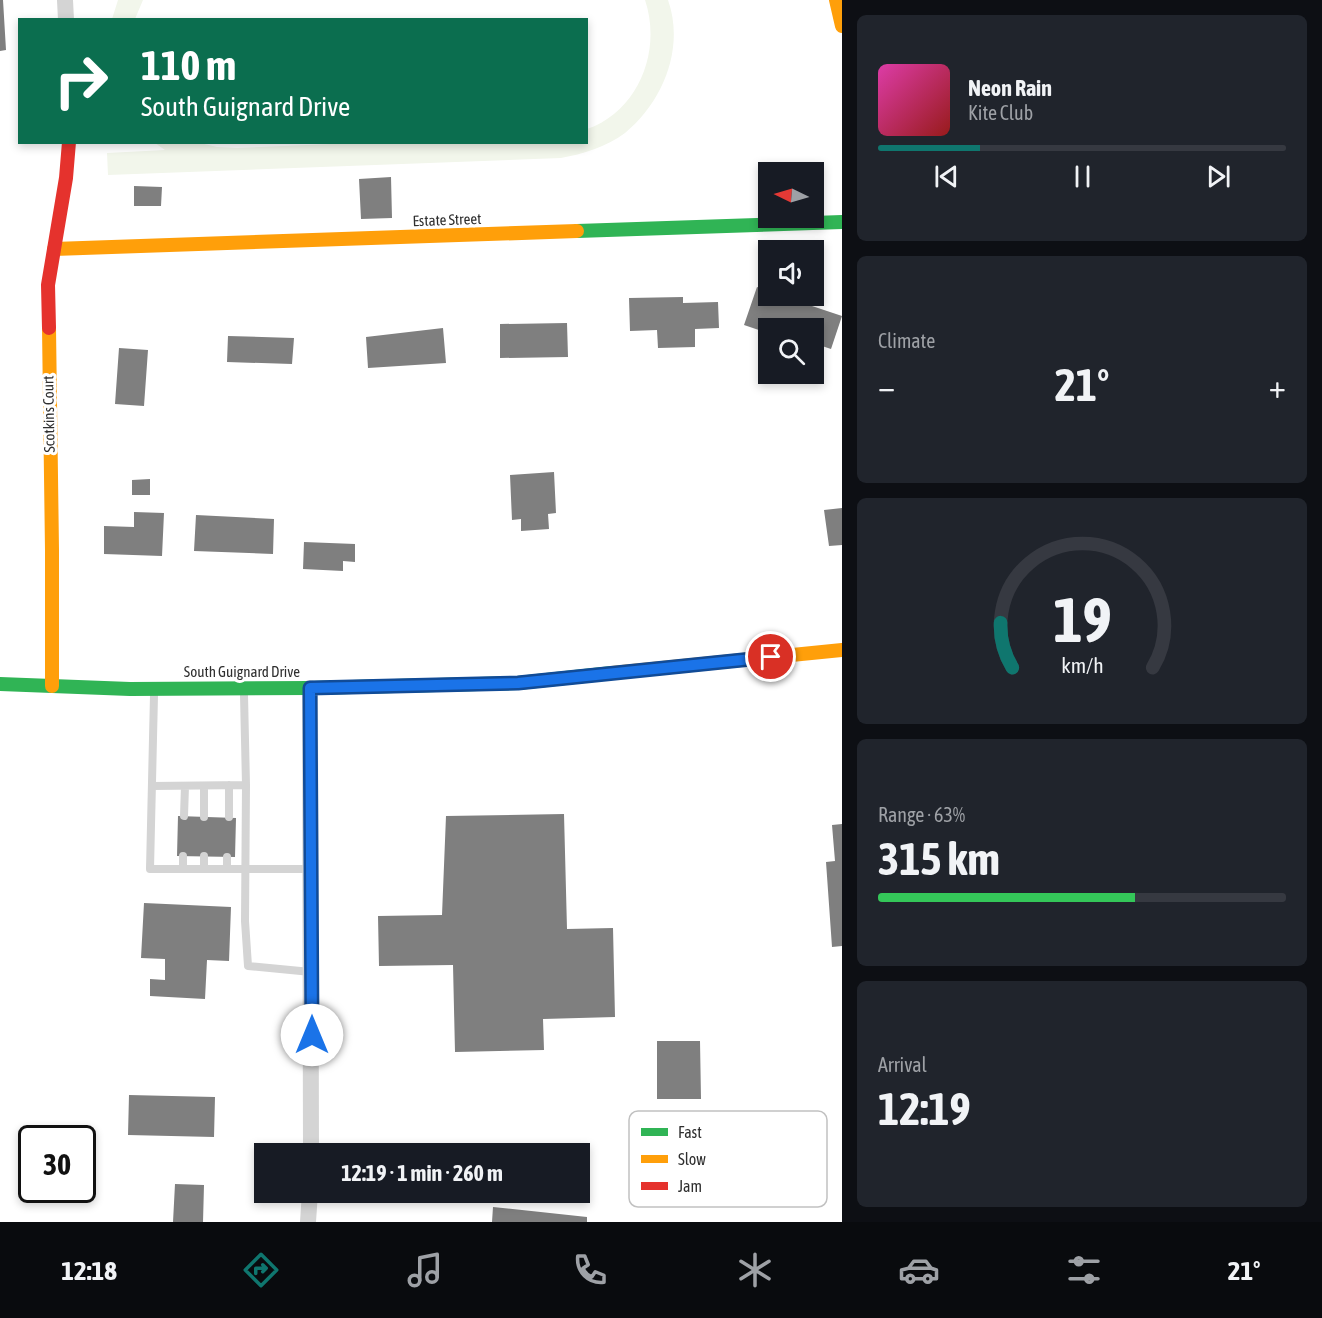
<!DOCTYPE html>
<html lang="en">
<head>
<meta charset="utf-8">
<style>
  :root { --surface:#171b24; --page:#20242c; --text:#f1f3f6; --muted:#9ea1a6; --line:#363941; --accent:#0f766e }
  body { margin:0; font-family:"Asap Condensed",sans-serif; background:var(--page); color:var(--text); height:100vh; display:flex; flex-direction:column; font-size:22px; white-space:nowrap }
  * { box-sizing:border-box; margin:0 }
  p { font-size:20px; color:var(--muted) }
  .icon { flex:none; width:33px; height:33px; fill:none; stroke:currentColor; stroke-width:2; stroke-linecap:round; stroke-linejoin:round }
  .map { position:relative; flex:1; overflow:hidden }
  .sheet { display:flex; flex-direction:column; gap:15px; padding:15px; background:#0d0f14; width:480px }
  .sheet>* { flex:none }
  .guide { position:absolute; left:18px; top:18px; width:570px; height:126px; border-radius:0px; box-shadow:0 3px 9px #0003; background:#0b6e4f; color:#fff; overflow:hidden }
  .needle { width:39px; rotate:275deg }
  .controls { position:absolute; left:758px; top:162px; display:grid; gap:12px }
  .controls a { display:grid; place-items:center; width:66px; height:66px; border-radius:0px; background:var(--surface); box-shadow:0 3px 9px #0003; font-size:30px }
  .speed { position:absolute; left:18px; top:1125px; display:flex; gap:12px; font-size:30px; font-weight:700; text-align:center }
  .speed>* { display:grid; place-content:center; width:78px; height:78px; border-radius:50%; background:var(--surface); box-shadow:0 3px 9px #0003; line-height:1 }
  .speed .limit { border:3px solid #111; border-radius:9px; background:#fff; color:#111 }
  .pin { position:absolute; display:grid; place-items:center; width:51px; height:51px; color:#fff; margin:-26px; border:3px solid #fff; border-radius:50%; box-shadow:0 2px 6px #0007 }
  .me { position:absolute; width:66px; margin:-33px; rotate:0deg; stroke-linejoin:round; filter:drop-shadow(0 0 4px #0008) }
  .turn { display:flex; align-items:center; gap:21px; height:126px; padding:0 24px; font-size:27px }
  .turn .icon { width:78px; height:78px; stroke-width:2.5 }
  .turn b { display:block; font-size:42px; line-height:51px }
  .big { font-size:45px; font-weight:700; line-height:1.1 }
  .sheet .card { flex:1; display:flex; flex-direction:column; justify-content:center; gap:9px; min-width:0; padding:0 21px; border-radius:9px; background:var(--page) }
  .sheet .dial { align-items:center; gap:0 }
  .dial svg { height:156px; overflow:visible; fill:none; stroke:var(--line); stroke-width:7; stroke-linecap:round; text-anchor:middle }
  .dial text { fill:var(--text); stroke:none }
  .song { display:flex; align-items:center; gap:18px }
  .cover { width:72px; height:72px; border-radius:9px; background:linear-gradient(135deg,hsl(320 70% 55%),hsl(0 70% 35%)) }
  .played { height:6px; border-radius:3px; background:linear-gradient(90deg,var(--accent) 25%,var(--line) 25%) }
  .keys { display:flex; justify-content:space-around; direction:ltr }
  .heat { display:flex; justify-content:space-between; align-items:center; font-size:33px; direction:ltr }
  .charge { height:9px; border-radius:4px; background:linear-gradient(90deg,#34c759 63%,var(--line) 0) }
  .trip { position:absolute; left:254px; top:1143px; width:336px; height:60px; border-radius:0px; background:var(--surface); box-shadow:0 3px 9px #0003; font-weight:700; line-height:60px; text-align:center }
  .dock { display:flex; height:96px; justify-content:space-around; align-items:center; background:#090b0e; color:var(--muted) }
  .dock .icon { width:42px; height:42px }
  .dock .active { color:var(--accent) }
  .dock b { font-size:27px; color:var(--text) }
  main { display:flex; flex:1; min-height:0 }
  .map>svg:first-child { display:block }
  .green { fill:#f2f6eb }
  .building { fill:#7f7f7f }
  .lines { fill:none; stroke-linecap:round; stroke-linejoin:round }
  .lane { stroke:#d4d4d4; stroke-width:8 }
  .street { stroke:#d4d4d4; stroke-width:16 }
  .fast { stroke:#30b455; stroke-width:14 }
  .slow { stroke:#ff9f0a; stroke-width:14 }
  .jam { stroke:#e5322d; stroke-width:14 }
  .route-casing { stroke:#114b97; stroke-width:15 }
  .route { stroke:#1a73e8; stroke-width:10 }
  .labels { text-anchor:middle; stroke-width:6; stroke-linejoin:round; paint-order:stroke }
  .street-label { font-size:15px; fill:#2f2f2f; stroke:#fff }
  .key { fill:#fff; stroke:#c1c1c1; stroke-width:1.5 }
  .key-label { font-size:16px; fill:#2f2f2f }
</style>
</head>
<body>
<main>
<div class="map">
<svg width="842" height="1222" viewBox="0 0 842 1222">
  <rect width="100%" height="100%" fill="#fff"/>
  <path class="green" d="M118,0H143L135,19H112Z
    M645,0H668C685,48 663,102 625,133C606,147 583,154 561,158L108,175L107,153L165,150L155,143H200L217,147L237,148L379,142H586L587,129C639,111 662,50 645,0Z"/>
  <path class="building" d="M0,0H3L6,50L0,51Z
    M391,177L392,218L361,219L359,179Z
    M134,186L162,187L161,206H134Z
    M757,287L768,291V296H782L842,316L831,349L813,343V328H768V333L744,325Z
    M683,297V303L718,302L719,328L695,329V347L658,348L657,330L630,331L629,298Z
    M567,323L568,357L500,358V324Z
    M443,328L446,363L368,368L366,337Z
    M228,336L294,338L292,364L227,362Z
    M119,348L148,350L144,406L115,404Z
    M554,472L556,513L548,514L549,529L521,531V519L512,520L510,475Z
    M150,479V495H132V480Z
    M842,508V545L829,546L824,510Z
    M134,512L164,513L162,556L104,554V526L134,527Z
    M196,515L274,519L273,554L194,551Z
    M304,542L355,544V562L343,561V571L303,569Z
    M564,814L567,929L613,928L615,1017L543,1019L544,1050L455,1052L453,965L379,966L378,916L442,915L446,816Z
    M178,816L236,818L235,857L177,856Z
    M842,824V946L832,947L826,862L835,861L832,825Z
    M144,903L231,907L229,961L207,960L205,999L150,996V979L165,980V959L141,958Z
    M657,1041H700L701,1099H657Z
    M129,1095L215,1097L214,1137L128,1135Z
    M175,1184L204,1185L203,1222H173Z
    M493,1207L587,1217V1222H492Z"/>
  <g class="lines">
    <path class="lane" d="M154,695L150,869H311
      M244,695L246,785L245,921L248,966L311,972
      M152,786L246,785
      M204,786V817
      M184,816L185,786
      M229,817V785
      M183,856V869
      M227,857V869
      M204,869V856"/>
    <path class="street" d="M65,0L66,20
      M310,688L311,1154
      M308,1222L310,1192"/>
    <path class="fast" d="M577,231L842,222
      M0,684L130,689L310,688L518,683L612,673"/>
    <path class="slow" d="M836,0L842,26
      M54,249L577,231
      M49,328L52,550V686
      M612,673L842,650"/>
    <path class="jam" d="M49,328L48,285L66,178L69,142"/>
  </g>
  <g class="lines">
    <defs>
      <path id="route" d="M312,1035L310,688L518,683L771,657"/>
    </defs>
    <use href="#route" class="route-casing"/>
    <use href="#route" class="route"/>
  </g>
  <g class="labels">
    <g class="street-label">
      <text transform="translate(447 220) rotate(-2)" y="5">Estate Street</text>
      <text transform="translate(49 414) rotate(-91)" y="5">Scotkins Court</text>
      <text x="242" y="677">South Guignard Drive</text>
    </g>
  </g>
  <rect x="629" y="1111" width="198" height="96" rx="9" class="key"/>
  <rect x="641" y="1128" width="27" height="8" fill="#30b455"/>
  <rect x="641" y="1155" width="27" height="8" fill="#ff9f0a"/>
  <rect x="641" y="1182" width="27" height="8" fill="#e5322d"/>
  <g class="key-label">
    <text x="678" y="1138">Fast</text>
    <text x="678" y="1165">Slow</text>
    <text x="678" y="1192">Jam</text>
  </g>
</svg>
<div class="controls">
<a><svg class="needle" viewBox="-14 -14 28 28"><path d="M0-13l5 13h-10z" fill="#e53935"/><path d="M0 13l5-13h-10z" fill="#9ea1a6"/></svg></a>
<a><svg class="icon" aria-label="sound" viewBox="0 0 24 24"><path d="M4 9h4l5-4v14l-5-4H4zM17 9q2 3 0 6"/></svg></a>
<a><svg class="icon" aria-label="search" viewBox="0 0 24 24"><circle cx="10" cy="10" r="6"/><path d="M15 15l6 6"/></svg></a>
</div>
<div class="speed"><div class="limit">30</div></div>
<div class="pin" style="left:771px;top:657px;background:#d93025"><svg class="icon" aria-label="arrive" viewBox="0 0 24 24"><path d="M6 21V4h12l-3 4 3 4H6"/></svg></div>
<svg class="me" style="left:312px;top:1035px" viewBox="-20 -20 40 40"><circle r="19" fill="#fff"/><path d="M0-13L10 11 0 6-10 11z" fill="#1a73e8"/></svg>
<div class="trip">12:19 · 1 min · 260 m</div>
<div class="guide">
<div class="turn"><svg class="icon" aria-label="right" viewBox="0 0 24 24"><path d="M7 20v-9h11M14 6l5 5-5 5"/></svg><div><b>110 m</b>South Guignard Drive</div></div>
</div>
</div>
<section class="sheet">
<div class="card">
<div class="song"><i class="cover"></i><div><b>Neon Rain</b><p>Kite Club</p></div></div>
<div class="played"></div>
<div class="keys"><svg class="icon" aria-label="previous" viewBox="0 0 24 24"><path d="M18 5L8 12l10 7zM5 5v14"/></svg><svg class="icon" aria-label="pause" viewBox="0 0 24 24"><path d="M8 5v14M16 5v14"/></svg><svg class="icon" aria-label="next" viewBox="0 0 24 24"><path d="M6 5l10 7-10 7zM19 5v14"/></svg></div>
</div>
<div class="card"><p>Climate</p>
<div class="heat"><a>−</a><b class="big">21°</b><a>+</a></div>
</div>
<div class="card dial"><svg viewBox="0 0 100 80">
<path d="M14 69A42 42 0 1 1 86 69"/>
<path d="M14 69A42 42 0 0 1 8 46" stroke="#0f766e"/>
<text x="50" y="56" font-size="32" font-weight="700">19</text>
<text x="50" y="72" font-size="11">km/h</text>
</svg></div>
<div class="card"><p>Range · 63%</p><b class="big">315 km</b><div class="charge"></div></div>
<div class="card"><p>Arrival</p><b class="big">12:19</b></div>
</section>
</main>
<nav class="dock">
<b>12:18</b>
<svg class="icon active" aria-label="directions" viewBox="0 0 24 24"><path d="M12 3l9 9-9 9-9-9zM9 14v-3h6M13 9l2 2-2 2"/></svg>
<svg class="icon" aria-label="music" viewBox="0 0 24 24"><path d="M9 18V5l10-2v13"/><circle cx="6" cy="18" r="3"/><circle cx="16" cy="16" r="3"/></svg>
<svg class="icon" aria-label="phone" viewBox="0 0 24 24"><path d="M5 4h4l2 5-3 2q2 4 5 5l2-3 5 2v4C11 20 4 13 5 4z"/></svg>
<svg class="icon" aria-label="climate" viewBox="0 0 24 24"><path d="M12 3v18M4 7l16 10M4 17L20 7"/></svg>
<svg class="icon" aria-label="car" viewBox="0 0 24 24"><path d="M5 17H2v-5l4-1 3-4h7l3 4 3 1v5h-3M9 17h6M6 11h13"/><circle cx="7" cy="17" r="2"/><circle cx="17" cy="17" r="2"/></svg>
<svg class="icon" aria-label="filters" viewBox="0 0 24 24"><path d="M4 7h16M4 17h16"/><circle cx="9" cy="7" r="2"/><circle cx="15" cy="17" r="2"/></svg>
<b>21°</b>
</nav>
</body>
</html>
